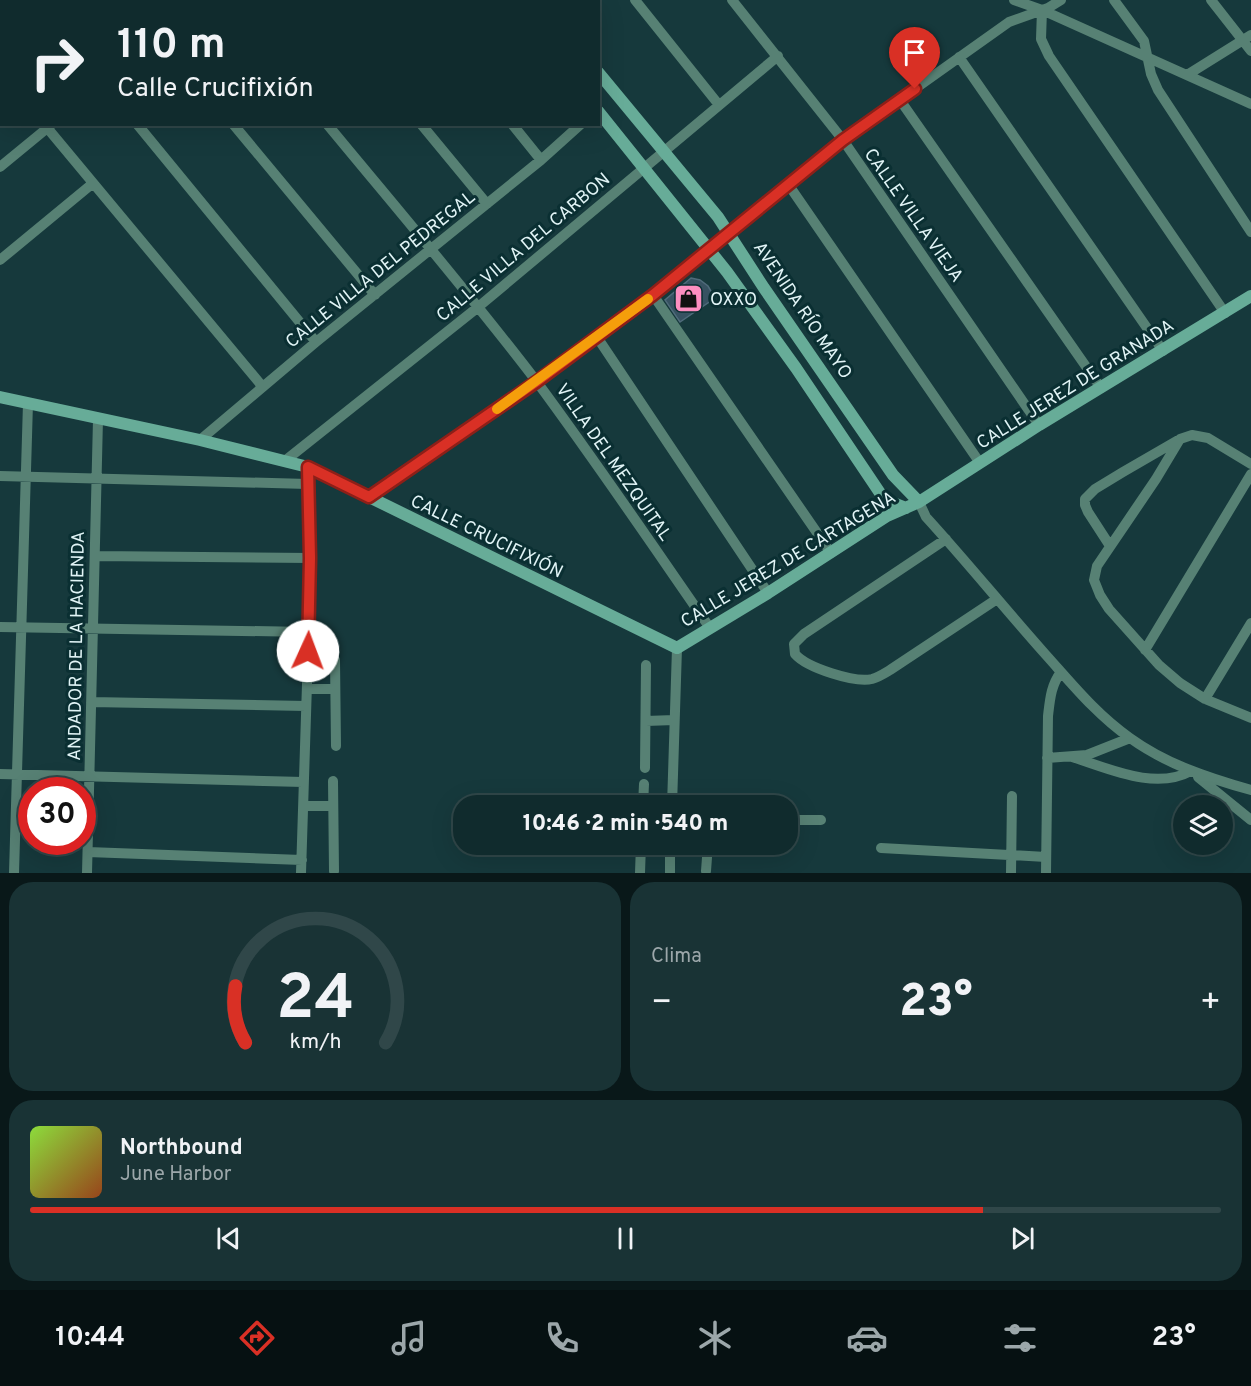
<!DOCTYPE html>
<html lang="es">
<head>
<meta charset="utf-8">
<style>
  :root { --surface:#102b2d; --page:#193335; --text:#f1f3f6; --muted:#9ca7aa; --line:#304749; --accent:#d93025 }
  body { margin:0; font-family:Overpass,sans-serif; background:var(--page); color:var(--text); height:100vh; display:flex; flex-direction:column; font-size:22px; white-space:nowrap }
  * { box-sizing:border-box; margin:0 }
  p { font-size:20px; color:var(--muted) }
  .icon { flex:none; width:33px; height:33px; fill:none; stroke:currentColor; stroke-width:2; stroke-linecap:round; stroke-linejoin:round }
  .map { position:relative; height:873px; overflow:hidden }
  .details { display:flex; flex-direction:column; gap:9px; padding:9px; background:#091819; flex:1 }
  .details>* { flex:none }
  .top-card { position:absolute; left:0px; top:0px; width:600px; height:126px; box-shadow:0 6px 24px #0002,0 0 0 2px var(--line); background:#102b2d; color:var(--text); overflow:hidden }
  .fabs { position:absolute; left:1173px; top:795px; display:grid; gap:12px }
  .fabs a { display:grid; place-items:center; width:60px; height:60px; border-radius:50%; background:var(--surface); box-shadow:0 6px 24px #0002,0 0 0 2px var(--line); font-size:30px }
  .speed { position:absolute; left:18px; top:777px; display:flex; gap:12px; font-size:30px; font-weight:700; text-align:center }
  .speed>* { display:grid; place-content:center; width:78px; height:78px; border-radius:50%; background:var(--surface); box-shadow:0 6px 24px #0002,0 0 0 2px var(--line); line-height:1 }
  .speed .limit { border:9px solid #d22; background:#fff; color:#111 }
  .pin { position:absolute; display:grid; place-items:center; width:51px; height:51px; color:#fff; margin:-62px -26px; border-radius:50% 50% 50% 0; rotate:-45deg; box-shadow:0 0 6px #0007 }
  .pin .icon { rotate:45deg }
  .me { position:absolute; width:66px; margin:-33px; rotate:2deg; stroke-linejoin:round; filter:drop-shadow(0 0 4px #0008) }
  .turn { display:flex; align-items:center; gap:21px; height:126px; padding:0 18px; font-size:27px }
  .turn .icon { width:78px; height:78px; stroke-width:2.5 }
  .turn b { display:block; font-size:42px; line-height:51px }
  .big { font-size:45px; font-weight:800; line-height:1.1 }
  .details .card { flex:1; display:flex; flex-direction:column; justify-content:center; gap:9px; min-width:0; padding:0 21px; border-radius:24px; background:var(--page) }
  .details .dial { align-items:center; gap:0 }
  .dial svg { height:156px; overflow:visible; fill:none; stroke:var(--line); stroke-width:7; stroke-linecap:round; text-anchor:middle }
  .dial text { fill:var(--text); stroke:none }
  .song { display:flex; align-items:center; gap:18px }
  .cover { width:72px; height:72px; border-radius:9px; background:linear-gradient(135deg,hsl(90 70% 55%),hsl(20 70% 35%)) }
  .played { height:6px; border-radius:3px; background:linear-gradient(90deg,var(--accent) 80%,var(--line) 80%) }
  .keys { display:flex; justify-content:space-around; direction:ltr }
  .heat { display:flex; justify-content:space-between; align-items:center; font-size:33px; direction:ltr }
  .details .tiles { flex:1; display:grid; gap:9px; grid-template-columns:1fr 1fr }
  .card:last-child { grid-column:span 2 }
  .trip { position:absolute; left:453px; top:795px; width:345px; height:60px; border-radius:24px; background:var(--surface); box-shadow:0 6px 24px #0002,0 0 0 2px var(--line); font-weight:800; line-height:60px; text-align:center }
  .tabs { display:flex; height:96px; justify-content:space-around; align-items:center; background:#061112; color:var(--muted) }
  .tabs .icon { width:42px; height:42px }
  .tabs .current { color:var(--accent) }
  .tabs b { font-size:27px; color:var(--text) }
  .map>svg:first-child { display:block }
  .building { fill:#375261; stroke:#4f6b7a; stroke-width:1.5 }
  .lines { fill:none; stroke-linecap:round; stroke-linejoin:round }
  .street { stroke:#578174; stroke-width:10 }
  .secondary { stroke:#67ac98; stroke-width:12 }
  .route-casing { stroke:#8d1f18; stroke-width:15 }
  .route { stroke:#d93025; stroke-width:10 }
  .slow { stroke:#f59e0b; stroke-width:10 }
  .labels { text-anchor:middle; stroke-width:6; stroke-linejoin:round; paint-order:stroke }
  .street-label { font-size:18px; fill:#e1f4f6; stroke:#0a2f32 }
  .poi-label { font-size:18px; fill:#e1f4f6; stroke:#0a2f32; text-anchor:start }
</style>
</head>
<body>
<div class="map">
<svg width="1251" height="873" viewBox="0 0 1251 873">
  <rect width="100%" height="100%" fill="#16393c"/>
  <path class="building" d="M691,278L700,280L708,286L715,298L680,322L665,300Z"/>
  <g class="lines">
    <path class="street" d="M223,0L224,2
      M319,0L320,2
      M412,0L413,2
      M635,0L719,105
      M732,0L843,140L1039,425
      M1014,0L1042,10L1251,104
      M1114,0L1144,41L1151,74L1158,90L1251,232
      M1211,0L1251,51
      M89,2L91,0
      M205,2L207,0
      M1042,10L1041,39L1049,56L1225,313
      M959,57L1163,351
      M0,71L2,73
      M1187,75L1251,35
      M900,100L1101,388
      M44,124L262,386
      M137,124L316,342
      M233,124L375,295
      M327,124C398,210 470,294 537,382C597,463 653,546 710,628
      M421,124L487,204
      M512,124L541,160
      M0,167L51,125
      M788,184L980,463
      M0,260L92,184
      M653,295L831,553
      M597,337L768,593
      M1180,439L1156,479L1097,566L1094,580L1100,595L1109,609L1159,665L1180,683L1205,699L1251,718
      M200,440L316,342L541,160L581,124
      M286,460L477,308L778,56
      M0,476L308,484
      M369,497L536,382L653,295L843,140L1009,22L1048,8L1061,0
      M919,502L926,517C967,562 1005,609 1046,655C1072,684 1097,715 1130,738C1166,764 1208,778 1251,790
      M946,539L804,634L794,644L795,654C807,668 855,683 872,679C879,677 885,673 890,670L997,599
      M1110,546L1088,512L1085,505V499L1095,489L1123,472L1180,439L1192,435L1208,438L1251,464
      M95,556L311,558
      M0,627L308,632
      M1145,650L1251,474
      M335,660L336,746
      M307,689H335
      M1205,699L1251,623
      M91,702L306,706
      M646,721L674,720
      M1072,757C1108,768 1155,791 1191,771
      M1047,758L1087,755L1130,738
      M645,768L646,665
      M0,774L303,782
      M1198,777L1251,820
      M333,781L334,871
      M303,806H333
      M643,806L644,784
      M672,806L677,648
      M788,820H821
      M881,848L1046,857
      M88,852L302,860
      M706,871L708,844
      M14,873L28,403
      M87,873L98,419
      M301,873L311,558L308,467
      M640,873L641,844
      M670,873V844
      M1011,873L1012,796
      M1046,873L1048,716C1050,699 1051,685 1061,672"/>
    <path class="secondary" d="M509,0L511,2
      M540,0L541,2
      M598,72L718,217L764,288L893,475L919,502
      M598,111L727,272L796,368L882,496L891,502L906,508
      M0,397L200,440L308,467L677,648L768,593L887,516L919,502L1039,425L1251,296"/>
  </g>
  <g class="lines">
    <defs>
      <path id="route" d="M308,651L310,558L308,467L369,497L536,382L653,295L843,140L915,89"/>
    </defs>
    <use href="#route" class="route-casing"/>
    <use href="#route" class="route"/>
    <path class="slow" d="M497,409L648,299"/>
  </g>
  <defs>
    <symbol id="shop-square" viewBox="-11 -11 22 22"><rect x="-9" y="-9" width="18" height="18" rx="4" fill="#fd8ec0" stroke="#0a2f32"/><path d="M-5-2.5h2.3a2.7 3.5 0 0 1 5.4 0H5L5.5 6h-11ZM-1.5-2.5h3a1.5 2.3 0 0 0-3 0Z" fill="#111"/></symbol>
  </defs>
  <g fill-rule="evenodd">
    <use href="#shop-square" x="672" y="282" width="33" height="33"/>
  </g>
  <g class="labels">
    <g class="street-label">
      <text transform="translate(914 215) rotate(55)" y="6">CALLE VILLA VIEJA</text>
      <text transform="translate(523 247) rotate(-40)" y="6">CALLE VILLA DEL CARBON</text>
      <text transform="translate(380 269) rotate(-39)" y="6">CALLE VILLA DEL PEDREGAL</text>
      <text transform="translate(803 310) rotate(56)" y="6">AVENIDA RÍO MAYO</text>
      <text transform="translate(1075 384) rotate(-32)" y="6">CALLE JEREZ DE GRANADA</text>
      <text transform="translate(614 462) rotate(55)" y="6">VILLA DEL MEZQUITAL</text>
      <text transform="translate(487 536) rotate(26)" y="6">CALLE CRUCIFIXIÓN</text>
      <text transform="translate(788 559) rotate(-31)" y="6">CALLE JEREZ DE CARTAGENA</text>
      <text transform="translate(76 646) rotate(-89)" y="6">ANDADOR DE LA HACIENDA</text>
    </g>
    <g class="poi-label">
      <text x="710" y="305">OXXO</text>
    </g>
  </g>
</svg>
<div class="fabs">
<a><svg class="icon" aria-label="layers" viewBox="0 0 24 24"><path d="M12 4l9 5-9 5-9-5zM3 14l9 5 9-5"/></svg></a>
</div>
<div class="speed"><div class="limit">30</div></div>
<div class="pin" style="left:915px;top:89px;background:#d93025"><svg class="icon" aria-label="arrive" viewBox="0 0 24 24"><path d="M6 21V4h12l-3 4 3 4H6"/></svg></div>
<svg class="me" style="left:308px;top:651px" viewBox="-20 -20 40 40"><circle r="19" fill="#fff"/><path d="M0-13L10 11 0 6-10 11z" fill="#d93025"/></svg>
<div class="trip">10:46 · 2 min · 540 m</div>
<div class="top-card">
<div class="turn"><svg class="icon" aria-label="right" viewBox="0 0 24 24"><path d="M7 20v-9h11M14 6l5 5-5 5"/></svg><div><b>110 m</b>Calle Crucifixión</div></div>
</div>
</div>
<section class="details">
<div class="tiles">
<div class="card dial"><svg viewBox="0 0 100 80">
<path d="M14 69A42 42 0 1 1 86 69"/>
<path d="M14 69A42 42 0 0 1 9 40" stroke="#d93025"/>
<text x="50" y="56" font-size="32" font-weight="700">24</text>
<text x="50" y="72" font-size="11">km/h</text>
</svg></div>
<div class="card"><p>Clima</p>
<div class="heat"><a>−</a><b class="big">23°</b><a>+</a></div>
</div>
<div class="card">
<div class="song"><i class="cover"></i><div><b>Northbound</b><p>June Harbor</p></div></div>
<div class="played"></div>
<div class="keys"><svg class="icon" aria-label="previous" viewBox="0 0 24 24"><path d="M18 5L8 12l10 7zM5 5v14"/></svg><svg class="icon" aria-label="pause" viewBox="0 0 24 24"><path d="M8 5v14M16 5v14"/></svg><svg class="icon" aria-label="next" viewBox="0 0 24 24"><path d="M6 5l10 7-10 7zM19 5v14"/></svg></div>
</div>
</div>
</section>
<nav class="tabs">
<b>10:44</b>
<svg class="icon current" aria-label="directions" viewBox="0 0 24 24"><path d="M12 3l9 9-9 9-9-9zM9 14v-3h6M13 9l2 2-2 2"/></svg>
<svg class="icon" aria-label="music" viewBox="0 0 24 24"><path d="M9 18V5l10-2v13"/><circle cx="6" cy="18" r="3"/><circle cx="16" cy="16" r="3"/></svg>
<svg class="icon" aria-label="phone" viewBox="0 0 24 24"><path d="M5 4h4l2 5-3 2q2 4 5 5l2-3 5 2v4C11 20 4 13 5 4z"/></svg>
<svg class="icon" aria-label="climate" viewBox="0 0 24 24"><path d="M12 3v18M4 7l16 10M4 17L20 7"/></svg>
<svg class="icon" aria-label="car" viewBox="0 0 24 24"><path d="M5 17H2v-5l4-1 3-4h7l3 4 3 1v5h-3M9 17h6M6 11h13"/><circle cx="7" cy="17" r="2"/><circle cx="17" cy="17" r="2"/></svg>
<svg class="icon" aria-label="filters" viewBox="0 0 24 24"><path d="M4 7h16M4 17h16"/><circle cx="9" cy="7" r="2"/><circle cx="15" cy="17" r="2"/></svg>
<b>23°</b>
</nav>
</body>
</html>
